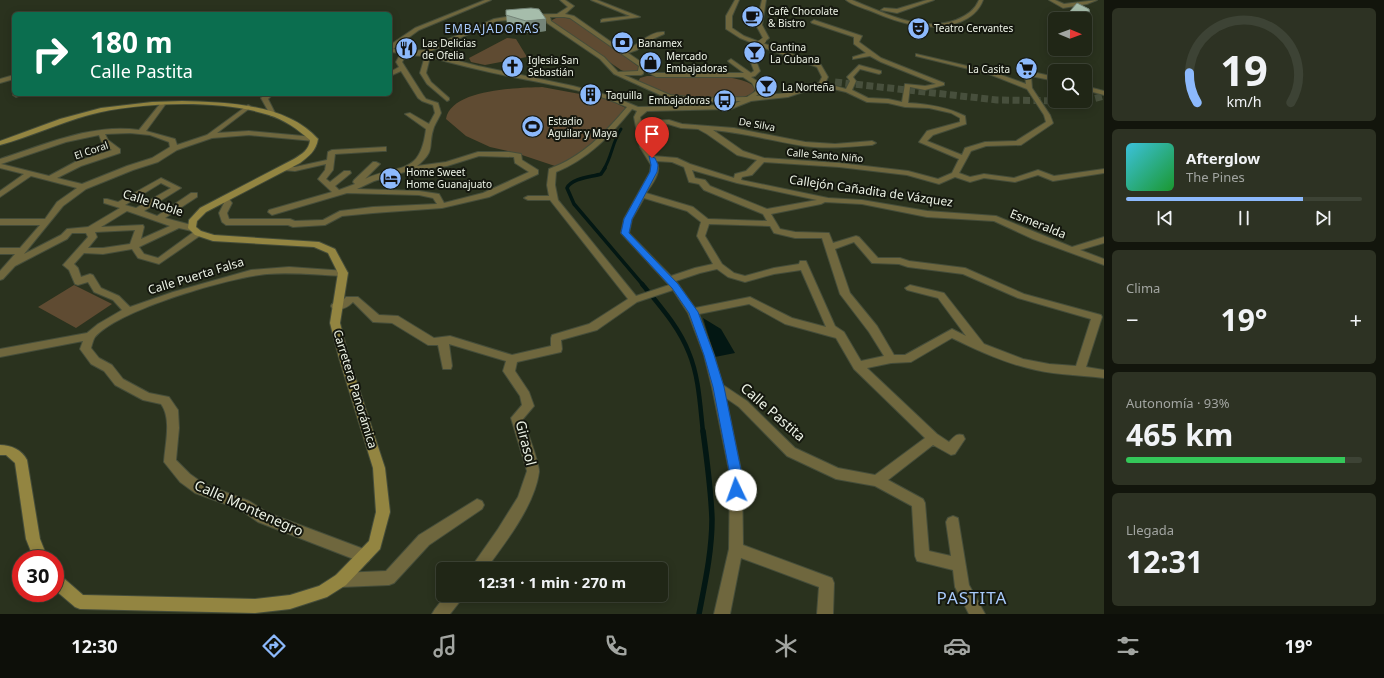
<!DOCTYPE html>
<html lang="es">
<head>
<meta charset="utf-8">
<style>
  :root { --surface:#202616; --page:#2d3223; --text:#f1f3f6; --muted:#a2a5a1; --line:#3d4335; --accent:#8cb9fc }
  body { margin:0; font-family:"Noto Sans",sans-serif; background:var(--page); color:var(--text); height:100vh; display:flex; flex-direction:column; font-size:15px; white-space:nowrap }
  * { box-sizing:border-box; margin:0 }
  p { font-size:13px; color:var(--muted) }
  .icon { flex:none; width:22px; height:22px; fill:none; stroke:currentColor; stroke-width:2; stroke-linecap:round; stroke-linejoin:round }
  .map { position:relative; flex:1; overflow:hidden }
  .drawer { display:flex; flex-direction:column; gap:8px; padding:8px; background:#12150c; width:280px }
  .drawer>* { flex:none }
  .top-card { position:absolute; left:12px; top:12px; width:380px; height:84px; border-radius:6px; box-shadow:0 2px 10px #0003,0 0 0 1px var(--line); background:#0b6e4f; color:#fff; overflow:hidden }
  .needle { width:26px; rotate:91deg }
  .fabs { position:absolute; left:1048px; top:12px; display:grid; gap:8px }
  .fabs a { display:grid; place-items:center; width:44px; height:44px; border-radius:6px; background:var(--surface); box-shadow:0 2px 10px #0003,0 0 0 1px var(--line); font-size:20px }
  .speed { position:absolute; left:12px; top:550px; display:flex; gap:8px; font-size:20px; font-weight:700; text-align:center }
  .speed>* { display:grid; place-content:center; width:52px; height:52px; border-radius:50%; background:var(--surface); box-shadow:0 2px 10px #0003,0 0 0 1px var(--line); line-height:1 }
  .speed .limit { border:6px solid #d22; background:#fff; color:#111 }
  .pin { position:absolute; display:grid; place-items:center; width:34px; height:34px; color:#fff; margin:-41px -17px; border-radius:50% 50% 50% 0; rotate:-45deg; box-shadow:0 0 4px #0007 }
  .pin .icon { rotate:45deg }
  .me { position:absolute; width:44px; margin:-22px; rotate:357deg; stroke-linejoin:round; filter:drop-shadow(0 0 3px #0008) }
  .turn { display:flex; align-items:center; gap:14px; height:84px; padding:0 12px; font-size:18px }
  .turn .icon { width:52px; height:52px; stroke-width:2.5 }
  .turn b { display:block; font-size:28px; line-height:34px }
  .big { font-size:30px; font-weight:700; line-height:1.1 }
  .drawer .widget { flex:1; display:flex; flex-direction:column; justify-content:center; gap:6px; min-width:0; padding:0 14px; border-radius:6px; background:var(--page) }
  .drawer .dial { align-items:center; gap:0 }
  .dial svg { height:104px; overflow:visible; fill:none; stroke:var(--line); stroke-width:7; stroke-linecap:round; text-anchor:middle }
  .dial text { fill:var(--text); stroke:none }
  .song { display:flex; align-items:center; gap:12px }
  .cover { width:48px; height:48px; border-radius:6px; background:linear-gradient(135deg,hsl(190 70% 55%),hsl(130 70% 35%)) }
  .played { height:4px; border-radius:2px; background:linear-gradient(90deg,var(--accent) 75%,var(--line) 75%) }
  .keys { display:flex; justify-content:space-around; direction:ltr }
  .heat { display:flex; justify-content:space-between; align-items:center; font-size:22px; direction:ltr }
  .charge { height:6px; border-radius:3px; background:linear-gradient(90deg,#34c759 93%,var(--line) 0) }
  .trip { position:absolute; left:436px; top:562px; width:232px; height:40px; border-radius:6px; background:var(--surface); box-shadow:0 2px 10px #0003,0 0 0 1px var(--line); font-weight:700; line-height:40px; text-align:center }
  .menu { display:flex; height:64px; justify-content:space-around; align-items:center; background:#0d0f09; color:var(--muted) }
  .menu .icon { width:28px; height:28px }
  .menu .current { color:var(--accent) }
  .menu b { font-size:18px; color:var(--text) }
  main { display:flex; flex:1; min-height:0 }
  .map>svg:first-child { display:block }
  .green { fill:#5f4b32 }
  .water { fill:#031713 }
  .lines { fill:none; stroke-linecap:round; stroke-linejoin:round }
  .stream-far3 { stroke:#031713; stroke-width:3 }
  .stream-far2 { stroke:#031713; stroke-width:3.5 }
  .stream-far1 { stroke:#031713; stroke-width:4.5 }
  .stream { stroke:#031713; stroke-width:5.5 }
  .street-tunnel { stroke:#474f3c; stroke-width:7; stroke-dasharray:7 3.5; stroke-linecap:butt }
  .street-casing { stroke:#454d3a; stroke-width:2 }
  .secondary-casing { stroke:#454d3a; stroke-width:2 }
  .street { fill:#6f673e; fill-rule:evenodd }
  .secondary { fill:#938541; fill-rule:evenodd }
  .street-bridge-casing { stroke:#454d3a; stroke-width:6; stroke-linecap:butt }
  .street-bridge { stroke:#6f673e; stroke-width:5.5 }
  .wall { fill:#8fa393 }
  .shaded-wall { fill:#748478 }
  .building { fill:#a6bdab; stroke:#748478 }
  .route { fill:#1a73e8; stroke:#114b97 }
  .labels { text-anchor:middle; stroke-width:4; stroke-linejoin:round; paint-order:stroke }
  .far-poi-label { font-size:10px; fill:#edf3e6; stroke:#15180f; text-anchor:start }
  .far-street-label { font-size:10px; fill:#edf3e6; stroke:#15180f }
  .far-quarter-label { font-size:12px; letter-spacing:1px; fill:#a8cafc; stroke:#15180f }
  .street-label { font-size:12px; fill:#edf3e6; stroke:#15180f }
  .near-street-label { font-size:14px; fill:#edf3e6; stroke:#15180f }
  .near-quarter-label { font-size:17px; letter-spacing:1px; fill:#a8cafc; stroke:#15180f }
</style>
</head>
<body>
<main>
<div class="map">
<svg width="1104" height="614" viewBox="0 0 1104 614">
  <rect width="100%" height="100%" fill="#2a321e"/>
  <path class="green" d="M558,17L574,19L639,67L638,71L626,72L621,70L552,23V20Z
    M507,38L516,39L527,57L485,65L471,62L469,58Z
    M647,76C668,76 744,71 755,88L754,91C745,104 684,100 669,95C659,92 648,86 638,82L640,78Z
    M542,87L607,99L626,108L614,124L582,154L558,167L516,153L490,147L466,136L446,119C451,89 518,88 542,87Z
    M74,285L112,304L76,328L38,307Z"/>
  <path class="water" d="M703,318L721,329L735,353L715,357Z"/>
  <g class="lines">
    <path class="stream-far3" d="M604,169C612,156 612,143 621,129"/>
    <path class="stream-far2" d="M605,168L601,174C591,177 572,178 567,188L574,204L643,285"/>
    <path class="stream-far1" d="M642,284C660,306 679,327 689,353C699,377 700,406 703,432"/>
    <path class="stream" d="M699,614C705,583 712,551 712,519C711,490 707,460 703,431"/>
    <path class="street-tunnel" d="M835,82L997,100L1072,101
      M1085,101L1104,96"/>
    <defs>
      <path id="street" d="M485,0H491L419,30L393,49L410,51L424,50L494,19L517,15L557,14L568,7L560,0H565L574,6L565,14L574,16L624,51C638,46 649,31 664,32V34L646,42L637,50L628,53L657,73H744L729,62L728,61L731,59L751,73L754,71L746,49L755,44L740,38L726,29V16L735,0H739L732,16V28L744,36L821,65L828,77L825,83L846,89L850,81L847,77L859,65L881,71V73L879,74L860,69L853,77L856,81L852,90L868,98L888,99L902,102L905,84L925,86L936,84L881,62L870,56L853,59V57L866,53L854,44V37L812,23L811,22L814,20L862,36L859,42L881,58L944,83V85L925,90L910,87L908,103C928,104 947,107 965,116L966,124L933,135L927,141L962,155L965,148L985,142L1016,141L1046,122L1044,115L1027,89L989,74L916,56V54L993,72L1026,84L1025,73L1028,71L1055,77V81L1031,76L1032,88L1050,115L1053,123L1052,124L1021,145L986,146L971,151L959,173L970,177L984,174L1014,178L1038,170L1054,176L1104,169V173L1053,181L1038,175L1015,182L984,178L970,182L955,177L939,184L907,175L839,167L764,162L752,175L742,177L741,180L828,198L862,200L927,211L996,216L1072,247L1104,237V243L1080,250L1104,259V265L1033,239L994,221L927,217L862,204L825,202L821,204L771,214L780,229L795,232L829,233L833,243L856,236L859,237L878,258H900L909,261L965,268L1024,294L1101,315L1102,317L1086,367L1104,370V378C1082,375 1058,375 1036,370C1007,364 979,351 952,338L911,362L891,363L867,368L937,434L949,442C954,437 956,433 963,435L965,439L955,454L951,455L933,445L888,480L923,499L925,503L929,551L951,556L946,522L948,518L953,516L958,518L969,585L985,614H969L955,587L953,570L917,561L915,556L912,506L875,486L836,479L787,456L739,407L726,398L742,475L743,545L832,578L834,583L833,614H817L819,587L741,558L730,614H714L729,549L730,475L712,387L704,355L688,313L673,290L637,302L597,330L561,340L562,349L561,352L517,362L515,371L529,392L534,406L523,419C526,429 540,464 539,472C535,505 505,543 486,569H470L498,529L518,497L527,471L511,418L522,405L520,396L503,371L506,361L449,344L452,366L451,369H443L438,345H428L392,323L373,322L353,302C347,308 341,311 332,308L331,306L332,304L342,301L346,297H358L379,315L398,316L434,338L450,336L512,355L551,346V338L552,335L589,324L628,299L550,200H528L524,198L528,196H549L547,185L549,169C582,157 604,134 627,107C594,92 558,86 523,79C492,73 461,66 430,57L426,73L431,82L449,98V100L447,101L427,84L420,73L425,56L406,55L402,62L423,95L426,99L438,103L441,113C439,118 436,122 434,127C427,146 437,150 417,166L446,162L478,152H509L521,154L522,160L538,170V174L489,197L442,208L373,213L342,216L325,225L293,227L288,225H226L222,222L219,213L224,203L220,198L224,196H227L232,203L227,213L229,219H290L295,221L323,220L340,211L373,207L437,204L433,198L419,195L347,193L272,215L268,212L269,210L332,192L318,179L325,170L326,164L295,171L282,170V166L295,167L327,160L328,152L332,150L386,147V151H383L335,154L333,170L326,179L330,182L344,171H350L351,173L335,186L339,190L355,184L353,182L354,180L373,162H376L380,164L365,179C399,163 420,177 426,129L405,114L410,113L429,124L435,113L433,105L422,101L418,98L401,71L390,76V72L399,67L396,62L401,53L390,52V45L415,28ZM545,17L547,23L600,59L614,74L667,98L700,102L741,101L730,105L638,107L614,97L573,86L478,66L427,53L497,21ZM550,17H564L570,18L639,66L638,71L618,72L604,57L551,21ZM759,46L817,67L822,77L819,83L787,93L756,96L762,91L757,81L751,77L755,76L760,71L752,50ZM644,70L656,77H743L752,83L756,91L747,97L700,98L670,95L624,75H641L643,74ZM821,86L846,92L867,102L888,103L905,107L929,108L951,113L960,118V122L927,131L919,142L959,159L952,173L938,179L908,171L839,163L764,158L743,151L713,130C744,133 773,141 804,146C827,149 849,147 872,145L876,143L872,141L835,144L805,142L734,128L682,124L669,120L641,121L640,117L647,111L731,109L751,101L788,97ZM632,109L637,111L634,117L640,147L651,165L650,172L624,219L621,233L669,285L636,296L558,200L555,185L556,172C588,159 610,136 632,109ZM668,124L681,128L698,129L707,134L737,155L757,160L746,171L735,174L734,178L690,164L677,158L653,156L648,147L642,125ZM479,156L514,157L515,163L529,172L483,193L444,203L439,194L419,191L357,189L374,181L408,171L447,166ZM656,161L672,162L684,167L689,182L699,184L704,190L763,214L767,221L708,219L693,207L646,193C652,184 663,171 656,161ZM692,170L737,183L817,200L767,209L710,186L705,180L695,178ZM644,198L687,211L701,222L697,236L713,264L695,268L671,276L629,233L632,219ZM709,224L770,226L774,233L795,238H822L840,294L869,332L884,356L861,361L844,332L835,326L806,261H800L799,264L774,268L745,276L734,273L722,264L705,236ZM854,242L872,263L899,264L908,267L963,274L1018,298L1091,319L1076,366L1049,364L1023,359L984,344L944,293L910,285L905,288L907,290L938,298L966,336L952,329L905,355H894L877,326L850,293L835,249ZM717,269L728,277L745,282L774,274L801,270L826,327L792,318L750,297L695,308L676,281L700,273ZM749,304L785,324L836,338L854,369L925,438L875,475L838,468L795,448L747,401L723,385L714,355L699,314Z
        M591,0H597L640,17L601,22V20L603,19L630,16Z
        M762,0H766L762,25L769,38L763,43L760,41L763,38L756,25Z
        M846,0H852C885,13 921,33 956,20C966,16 975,10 979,0H983C979,11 970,18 960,22C930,33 899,23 871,11C863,8 852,5 846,0Z
        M927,0H934L897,13L881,10L884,8L897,9Z
        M1049,0H1055L1064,4L1097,0L1087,4L1063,8Z
        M14,75V79L0,83V79Z
        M1085,86L1104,91V95L1085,90Z
        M14,94H23L16,97L13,95Z
        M266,94H273L268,99L276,115L275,116H271L261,98Z
        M162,103L165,105L146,131L175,139L177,145L207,135L248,105L250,106V108L217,133L249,131L314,137L318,139L314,141L249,135L212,138L177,150L158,162L133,170L86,189L63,206L24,254L61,235L67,229L88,227L120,208L104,203V199H107L118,202L161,178L181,188L144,211L157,216L191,193H197V197L165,218L195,226L196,228L192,231L179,228L139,247L144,254L158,258L195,231H201L202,233L201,235L159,264L138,258L132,249L103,254L84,253L74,264L78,268L81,277L90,274L93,275L101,288L119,296L130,307L173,292L251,270L289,267L346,271L348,273L343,276C318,275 292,272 267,274C230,277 118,310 95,337C93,340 92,345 91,348L99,358L112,365L123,379L149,393L169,397L178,410L179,428L176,460L190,474L204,484L249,501L268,513L369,551L371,556L369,561L364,563L258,522L239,509L195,493L180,482L164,462C165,444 172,419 161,404L143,400L115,385L104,371L91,364L80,349L83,341L0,357V349L87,333L98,324L122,310L113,300L94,292L88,282L78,285L75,284L69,270L63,265L88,237L86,233H72L67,239L15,266L3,279L0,280V271L15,254H0V248H20L40,225H0V219H45L57,202L77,188L31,176L0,197V191L24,174L0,168V159C44,145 92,123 139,130L160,104ZM130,133L150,135L169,142L170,147L152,158L127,166L82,184L57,178L81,166L120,153V149L108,140L105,134ZM99,135L102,143L112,150L75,162L49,176L1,164L66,142ZM161,183L171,188L136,208L125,205ZM127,211L170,226L141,239L144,227L143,225L101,227ZM135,230L130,244L103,248H88L97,237L95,232Z
        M477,499L482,501L484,505L482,509L429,545L394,583L389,585L341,587L336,585L334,580L336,575L341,573L386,571L419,535Z
        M446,595H463L461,600L450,614H432L435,609Z"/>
      <path id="secondary" d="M182,101C226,102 287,104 318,139C316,151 309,156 300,163L206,212L197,221L196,227L201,231L214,235L319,242L335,249L348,273L340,323L349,358L385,468L390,512L380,549L346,585L327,597L290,609L255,613L80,609L75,607L55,590V573L60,575L83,595L255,599L290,595L319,586L336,575L369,541L376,512L373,468L339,358L330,323L338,273L328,253L314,247L213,241L195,235L188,228L189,220L200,208L294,159C302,154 309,150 310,140C297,129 285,120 269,115C220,99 138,102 89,115C59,123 30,137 0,145V141L60,119L101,108L152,102Z
        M0,445C11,445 22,450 27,460L40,539L48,559H34L26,539L15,463L6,455H0Z"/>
    </defs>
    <use href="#street" class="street-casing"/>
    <use href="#secondary" class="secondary-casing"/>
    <use href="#street" class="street"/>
    <use href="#secondary" class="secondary"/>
    <defs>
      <path id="street-bridge" d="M757,45L763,41"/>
    </defs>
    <use href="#street-bridge" class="street-bridge-casing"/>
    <use href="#street-bridge" class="street-bridge"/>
  </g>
  <path class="wall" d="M1077,3L1089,9L1092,24L1088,33L1085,32V19H1064Z
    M506,10L546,31L526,33L507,27Z"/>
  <path class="shaded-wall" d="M546,19V31L526,33V21Z"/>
  <path class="building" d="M1077,3L1089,9L1092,24L1085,23V19H1069L1064,18Z
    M531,8L539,9L546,19L526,21L506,15V10Z"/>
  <path class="route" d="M649,156L655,158L658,165L657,172L632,219L629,233L678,284L698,312L714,355L724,387L742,475L740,494L736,495L732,494L730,490V475L713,387L704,355L689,313L672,288L621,233L624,219L650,172L651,165Z"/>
  <defs>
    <symbol id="cafe-disc" viewBox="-11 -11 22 22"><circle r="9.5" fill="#8cb9fc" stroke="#15180f"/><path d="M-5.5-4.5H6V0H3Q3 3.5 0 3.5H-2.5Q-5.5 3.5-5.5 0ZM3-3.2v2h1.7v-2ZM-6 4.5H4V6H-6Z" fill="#111"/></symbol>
    <symbol id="theatre-disc" viewBox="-11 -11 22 22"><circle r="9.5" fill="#8cb9fc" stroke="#15180f"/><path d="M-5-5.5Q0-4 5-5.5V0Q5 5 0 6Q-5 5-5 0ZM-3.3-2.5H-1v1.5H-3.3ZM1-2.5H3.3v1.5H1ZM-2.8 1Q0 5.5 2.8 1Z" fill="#111"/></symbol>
    <symbol id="bank-disc" viewBox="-11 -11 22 22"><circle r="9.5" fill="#8cb9fc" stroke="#15180f"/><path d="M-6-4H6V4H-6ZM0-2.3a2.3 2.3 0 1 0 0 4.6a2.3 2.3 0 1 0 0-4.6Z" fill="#111"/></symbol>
    <symbol id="restaurant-disc" viewBox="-11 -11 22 22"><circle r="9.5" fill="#8cb9fc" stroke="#15180f"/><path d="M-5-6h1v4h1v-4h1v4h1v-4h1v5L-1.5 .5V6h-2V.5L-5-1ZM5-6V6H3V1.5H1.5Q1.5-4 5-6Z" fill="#111"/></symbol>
    <symbol id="bar-disc" viewBox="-11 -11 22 22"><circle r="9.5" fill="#8cb9fc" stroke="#15180f"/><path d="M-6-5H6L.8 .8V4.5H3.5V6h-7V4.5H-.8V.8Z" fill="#111"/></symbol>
    <symbol id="shop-disc" viewBox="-11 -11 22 22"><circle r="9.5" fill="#8cb9fc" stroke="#15180f"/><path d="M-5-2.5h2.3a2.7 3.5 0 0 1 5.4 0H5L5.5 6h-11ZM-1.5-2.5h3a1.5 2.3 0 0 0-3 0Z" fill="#111"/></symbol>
    <symbol id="church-disc" viewBox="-11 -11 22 22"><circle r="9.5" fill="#8cb9fc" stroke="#15180f"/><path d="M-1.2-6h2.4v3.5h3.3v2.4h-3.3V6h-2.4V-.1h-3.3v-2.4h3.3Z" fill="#111"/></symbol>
    <symbol id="supermarket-disc" viewBox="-11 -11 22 22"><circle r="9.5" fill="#8cb9fc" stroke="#15180f"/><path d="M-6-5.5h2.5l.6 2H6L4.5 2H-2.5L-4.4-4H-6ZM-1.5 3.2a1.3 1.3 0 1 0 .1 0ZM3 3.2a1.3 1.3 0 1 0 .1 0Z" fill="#111"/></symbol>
    <symbol id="building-disc" viewBox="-11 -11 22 22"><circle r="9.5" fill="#8cb9fc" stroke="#15180f"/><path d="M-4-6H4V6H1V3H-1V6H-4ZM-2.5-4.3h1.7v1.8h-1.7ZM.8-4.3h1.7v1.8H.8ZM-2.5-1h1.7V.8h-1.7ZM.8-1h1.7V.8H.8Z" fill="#111"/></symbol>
    <symbol id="bus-disc" viewBox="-11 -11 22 22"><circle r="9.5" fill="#8cb9fc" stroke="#15180f"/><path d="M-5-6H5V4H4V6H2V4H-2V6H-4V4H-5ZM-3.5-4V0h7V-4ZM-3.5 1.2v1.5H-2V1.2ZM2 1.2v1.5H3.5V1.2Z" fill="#111"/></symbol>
    <symbol id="stadium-disc" viewBox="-11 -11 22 22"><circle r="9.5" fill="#8cb9fc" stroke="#15180f"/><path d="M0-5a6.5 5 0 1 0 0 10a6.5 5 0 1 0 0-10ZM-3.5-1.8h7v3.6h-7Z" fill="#111"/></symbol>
    <symbol id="hotel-disc" viewBox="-11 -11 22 22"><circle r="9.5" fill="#8cb9fc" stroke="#15180f"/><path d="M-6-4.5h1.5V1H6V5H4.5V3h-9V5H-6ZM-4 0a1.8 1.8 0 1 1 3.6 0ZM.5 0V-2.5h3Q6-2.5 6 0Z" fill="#111"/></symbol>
  </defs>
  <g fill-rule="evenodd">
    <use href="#cafe-disc" x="740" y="4" width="25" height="25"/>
    <use href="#theatre-disc" x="906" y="16" width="25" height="25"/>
    <use href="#bank-disc" x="610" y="30" width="25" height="25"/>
    <use href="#restaurant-disc" x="394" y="36" width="25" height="25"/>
    <use href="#bar-disc" x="742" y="40" width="25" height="25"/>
    <use href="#shop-disc" x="638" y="50" width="25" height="25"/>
    <use href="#church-disc" x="500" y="54" width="25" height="25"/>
    <use href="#supermarket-disc" x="1014" y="56" width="25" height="25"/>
    <use href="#bar-disc" x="754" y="74" width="25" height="25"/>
    <use href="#building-disc" x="578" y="82" width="25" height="25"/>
    <use href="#bus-disc" x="712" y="88" width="25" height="25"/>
    <use href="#stadium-disc" x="520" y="114" width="25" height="25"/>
    <use href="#hotel-disc" x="378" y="166" width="25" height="25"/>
  </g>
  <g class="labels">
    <g class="far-poi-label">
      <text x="768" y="15">Cafè Chocolate<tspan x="768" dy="12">&amp; Bistro</tspan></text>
      <text x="934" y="32">Teatro Cervantes</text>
      <text x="422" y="47">Las Delicias<tspan x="422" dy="12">de Ofelia</tspan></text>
      <text x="638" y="47">Banamex</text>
      <text x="770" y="51">Cantina<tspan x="770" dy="12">La Cubana</tspan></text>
      <text x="666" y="60">Mercado<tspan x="666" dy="12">Embajadoras</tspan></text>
      <text x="528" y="64">Iglesia San<tspan x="528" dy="12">Sebastián</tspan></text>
      <text x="1010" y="73" text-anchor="end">La Casita</text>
      <text x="782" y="91">La Norteña</text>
      <text x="606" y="99">Taquilla</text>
      <text x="710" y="104" text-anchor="end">Embajadoras</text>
      <text x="548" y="125">Estadio<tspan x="548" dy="12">Aguilar y Maya</tspan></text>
      <text x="406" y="176">Home Sweet<tspan x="406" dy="12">Home Guanajuato</tspan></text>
    </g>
    <g class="far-street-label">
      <text transform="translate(757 124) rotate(10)" y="4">De Silva</text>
      <text transform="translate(91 150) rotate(-19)" y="4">El Coral</text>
      <text transform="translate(825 155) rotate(5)" y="4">Calle Santo Niño</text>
    </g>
    <g class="far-quarter-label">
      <text x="492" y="33">EMBAJADORAS</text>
    </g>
    <g class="street-label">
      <text transform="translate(871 191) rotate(8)" y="4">Callejón Cañadita de Vázquez</text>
      <text transform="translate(153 203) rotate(18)" y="4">Calle Roble</text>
      <text transform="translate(1038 224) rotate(22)" y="4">Esmeralda</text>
      <text transform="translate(196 276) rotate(-17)" y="4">Calle Puerta Falsa</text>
      <text transform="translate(355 389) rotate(73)" y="4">Carretera Panorámica</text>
    </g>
    <g class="near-street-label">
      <text transform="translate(773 412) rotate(41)" y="5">Calle Pastita</text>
      <text transform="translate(526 443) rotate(76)" y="5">Girasol</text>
      <text transform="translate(249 508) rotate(24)" y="5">Calle Montenegro</text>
    </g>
    <g class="near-quarter-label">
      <text x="972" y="604">PASTITA</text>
    </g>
  </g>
</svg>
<div class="fabs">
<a><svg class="needle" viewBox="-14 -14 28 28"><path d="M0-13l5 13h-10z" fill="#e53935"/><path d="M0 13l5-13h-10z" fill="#a2a5a1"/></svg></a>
<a><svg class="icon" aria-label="search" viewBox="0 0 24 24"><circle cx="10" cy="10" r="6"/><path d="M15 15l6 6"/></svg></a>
</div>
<div class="speed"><div class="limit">30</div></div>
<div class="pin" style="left:652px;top:158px;background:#d93025"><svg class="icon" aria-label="arrive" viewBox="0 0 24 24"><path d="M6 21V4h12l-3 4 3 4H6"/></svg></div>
<svg class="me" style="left:736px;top:490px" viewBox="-20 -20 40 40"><circle r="19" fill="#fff"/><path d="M0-13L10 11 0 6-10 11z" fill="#1a73e8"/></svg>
<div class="trip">12:31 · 1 min · 270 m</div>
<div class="top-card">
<div class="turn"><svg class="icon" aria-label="right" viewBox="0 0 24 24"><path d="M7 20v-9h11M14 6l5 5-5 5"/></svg><div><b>180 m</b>Calle Pastita</div></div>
</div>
</div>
<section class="drawer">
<div class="widget dial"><svg viewBox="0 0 100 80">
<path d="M14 69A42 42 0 1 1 86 69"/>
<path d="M14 69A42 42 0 0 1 8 46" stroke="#8cb9fc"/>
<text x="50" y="56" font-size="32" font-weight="700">19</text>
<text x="50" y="72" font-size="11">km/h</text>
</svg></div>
<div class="widget">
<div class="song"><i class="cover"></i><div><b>Afterglow</b><p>The Pines</p></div></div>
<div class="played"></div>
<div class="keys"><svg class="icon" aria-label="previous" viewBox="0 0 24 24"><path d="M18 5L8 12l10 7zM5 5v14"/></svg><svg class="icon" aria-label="pause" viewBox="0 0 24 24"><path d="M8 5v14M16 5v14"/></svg><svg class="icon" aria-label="next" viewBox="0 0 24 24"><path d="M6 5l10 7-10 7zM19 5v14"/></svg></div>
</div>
<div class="widget"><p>Clima</p>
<div class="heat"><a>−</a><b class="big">19°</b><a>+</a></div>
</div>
<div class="widget"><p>Autonomía · 93%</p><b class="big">465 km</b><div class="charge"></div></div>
<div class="widget"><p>Llegada</p><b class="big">12:31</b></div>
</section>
</main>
<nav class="menu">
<b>12:30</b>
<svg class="icon current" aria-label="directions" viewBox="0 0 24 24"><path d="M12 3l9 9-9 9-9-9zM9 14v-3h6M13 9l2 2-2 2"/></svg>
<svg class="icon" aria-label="music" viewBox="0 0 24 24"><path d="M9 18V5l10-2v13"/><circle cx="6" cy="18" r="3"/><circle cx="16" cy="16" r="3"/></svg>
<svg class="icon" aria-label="phone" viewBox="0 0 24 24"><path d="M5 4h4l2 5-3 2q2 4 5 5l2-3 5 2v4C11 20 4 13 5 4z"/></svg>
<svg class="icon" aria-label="climate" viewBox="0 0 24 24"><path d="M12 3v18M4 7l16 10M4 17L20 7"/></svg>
<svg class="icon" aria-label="car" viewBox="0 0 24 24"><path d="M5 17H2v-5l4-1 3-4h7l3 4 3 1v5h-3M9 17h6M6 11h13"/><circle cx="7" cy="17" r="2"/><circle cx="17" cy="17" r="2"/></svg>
<svg class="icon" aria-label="filters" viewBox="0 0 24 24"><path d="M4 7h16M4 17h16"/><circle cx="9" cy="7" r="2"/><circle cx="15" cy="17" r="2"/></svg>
<b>19°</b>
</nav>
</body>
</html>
